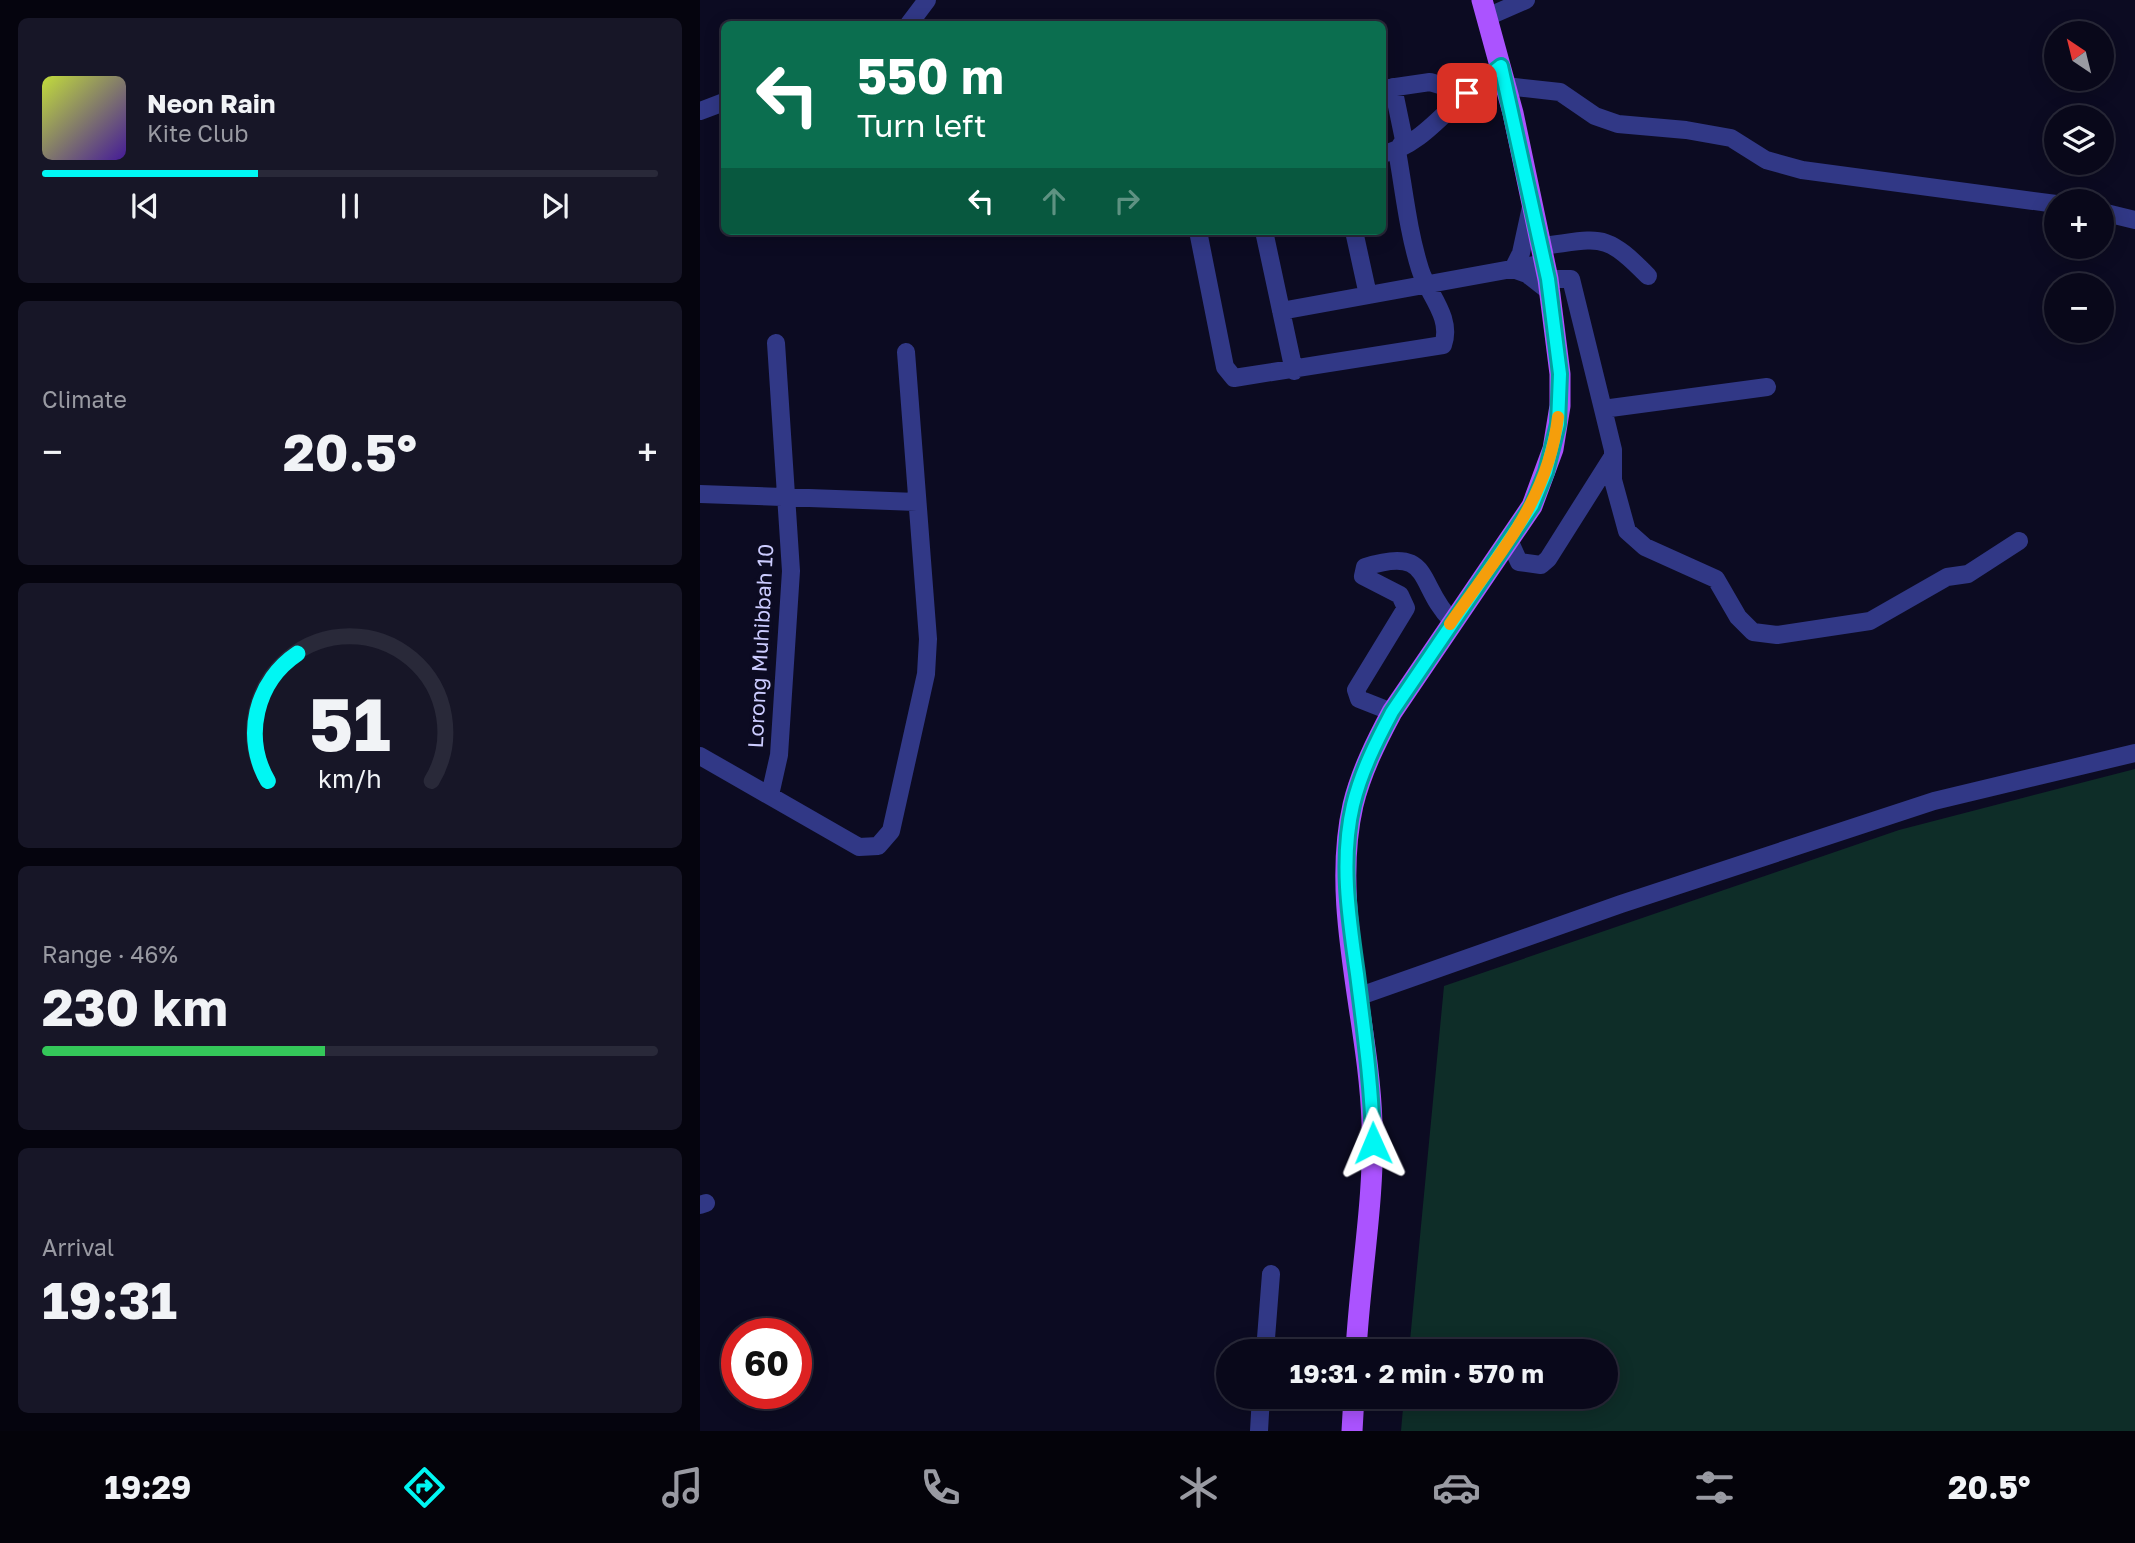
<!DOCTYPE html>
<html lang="en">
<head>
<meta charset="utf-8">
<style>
  :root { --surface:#09081a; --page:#171627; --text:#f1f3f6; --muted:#999aa2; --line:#292939; --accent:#00f7f3 }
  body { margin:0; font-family:"Golos Text",sans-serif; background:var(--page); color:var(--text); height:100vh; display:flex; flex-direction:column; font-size:26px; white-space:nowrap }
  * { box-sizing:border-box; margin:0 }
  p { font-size:23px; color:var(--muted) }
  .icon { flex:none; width:38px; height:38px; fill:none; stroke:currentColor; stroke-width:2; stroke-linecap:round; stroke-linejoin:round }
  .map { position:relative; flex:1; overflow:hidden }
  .panel { display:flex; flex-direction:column; gap:18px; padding:18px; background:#05040e; width:700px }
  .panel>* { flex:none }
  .top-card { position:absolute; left:21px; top:21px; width:665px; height:214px; border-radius:10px; box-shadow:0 4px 18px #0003,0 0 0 2px var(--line); background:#0b6e4f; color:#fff; overflow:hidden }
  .needle { width:46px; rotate:325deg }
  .fabs { position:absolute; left:1344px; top:21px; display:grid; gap:14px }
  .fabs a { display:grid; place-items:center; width:70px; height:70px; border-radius:50%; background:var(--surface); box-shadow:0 4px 18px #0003,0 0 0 2px var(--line); font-size:35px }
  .speed { position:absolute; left:21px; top:1318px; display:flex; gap:14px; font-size:35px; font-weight:700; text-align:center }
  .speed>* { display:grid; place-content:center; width:91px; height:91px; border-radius:50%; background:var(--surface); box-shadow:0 4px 18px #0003,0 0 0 2px var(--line); line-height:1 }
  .speed .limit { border:10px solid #d22; background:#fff; color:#111 }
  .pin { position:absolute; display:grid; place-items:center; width:60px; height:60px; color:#fff; margin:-30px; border-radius:14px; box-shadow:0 4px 10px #0006 }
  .me { position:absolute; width:77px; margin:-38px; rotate:359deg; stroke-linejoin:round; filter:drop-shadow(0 0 5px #0008) }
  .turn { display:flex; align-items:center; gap:24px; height:147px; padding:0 21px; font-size:32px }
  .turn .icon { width:91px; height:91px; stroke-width:2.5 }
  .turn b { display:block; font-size:49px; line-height:60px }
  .lanes { display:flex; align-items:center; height:66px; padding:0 21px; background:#0003; justify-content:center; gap:35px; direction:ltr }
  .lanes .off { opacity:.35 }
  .big { font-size:52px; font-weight:700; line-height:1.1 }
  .panel .card { flex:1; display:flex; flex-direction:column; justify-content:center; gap:10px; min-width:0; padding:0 24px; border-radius:10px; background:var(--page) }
  .panel .dial { align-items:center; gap:0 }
  .dial svg { height:182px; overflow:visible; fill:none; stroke:var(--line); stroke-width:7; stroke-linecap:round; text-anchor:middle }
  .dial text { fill:var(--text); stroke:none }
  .song { display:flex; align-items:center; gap:21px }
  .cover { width:84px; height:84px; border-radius:10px; background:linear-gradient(135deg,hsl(70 70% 55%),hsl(260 70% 35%)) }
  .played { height:7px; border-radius:4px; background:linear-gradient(90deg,var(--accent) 35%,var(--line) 35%) }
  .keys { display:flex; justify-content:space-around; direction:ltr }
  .heat { display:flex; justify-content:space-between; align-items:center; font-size:38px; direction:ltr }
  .charge { height:10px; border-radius:5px; background:linear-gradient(90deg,#34c759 46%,var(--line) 0) }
  .trip { position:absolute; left:516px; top:1339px; width:402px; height:70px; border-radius:35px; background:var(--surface); box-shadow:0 4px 18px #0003,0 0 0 2px var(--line); font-weight:700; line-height:70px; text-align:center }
  .dock { display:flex; height:112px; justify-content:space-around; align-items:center; background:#04030a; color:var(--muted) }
  .dock .icon { width:49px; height:49px }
  .dock .current { color:var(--accent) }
  .dock b { font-size:32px; color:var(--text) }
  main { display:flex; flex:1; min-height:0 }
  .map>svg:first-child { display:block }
  .green { fill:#0e2d28 }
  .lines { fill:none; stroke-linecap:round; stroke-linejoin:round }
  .minor { stroke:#313886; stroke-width:18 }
  .major { stroke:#ab53ff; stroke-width:21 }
  .route-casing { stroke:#00a19e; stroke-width:18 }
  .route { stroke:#00f7f3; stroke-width:12 }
  .slow { stroke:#f59e0b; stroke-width:12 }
  .labels { text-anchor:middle; stroke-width:7; stroke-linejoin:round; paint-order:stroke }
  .street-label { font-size:21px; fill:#ccf; stroke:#0c0b22 }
</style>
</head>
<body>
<main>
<section class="panel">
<div class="card">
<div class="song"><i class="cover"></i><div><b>Neon Rain</b><p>Kite Club</p></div></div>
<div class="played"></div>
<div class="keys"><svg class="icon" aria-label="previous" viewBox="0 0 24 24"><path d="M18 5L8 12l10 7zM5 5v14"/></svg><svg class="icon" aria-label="pause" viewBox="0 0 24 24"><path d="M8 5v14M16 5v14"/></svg><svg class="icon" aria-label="next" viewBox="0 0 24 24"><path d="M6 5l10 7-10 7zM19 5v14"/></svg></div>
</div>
<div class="card"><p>Climate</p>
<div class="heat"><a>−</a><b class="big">20.5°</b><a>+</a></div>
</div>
<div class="card dial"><svg viewBox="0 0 100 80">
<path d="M14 69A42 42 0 1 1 86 69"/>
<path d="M14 69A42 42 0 0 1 27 13" stroke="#00f7f3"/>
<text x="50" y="56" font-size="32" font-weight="700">51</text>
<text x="50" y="72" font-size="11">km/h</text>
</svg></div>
<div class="card"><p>Range · 46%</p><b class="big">230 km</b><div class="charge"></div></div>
<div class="card"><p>Arrival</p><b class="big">19:31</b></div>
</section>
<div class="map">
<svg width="1435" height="1431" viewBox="0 0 1435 1431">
  <rect width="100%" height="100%" fill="#0c0b22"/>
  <path class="green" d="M1435,769V1431H701L704,1397L906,1396V1351H709L744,986L1199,830Z"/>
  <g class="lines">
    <path class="minor" d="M787,17L826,0
      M209,24L227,0
      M806,86L860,92L895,116L918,124L986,130L1031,138L1066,160L1102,170L1356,204
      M682,89L730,82L767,93L801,66
      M0,111L24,102
      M682,154C716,148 742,115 767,93
      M831,207L821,253L813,269L827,274L850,292
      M1402,212L1435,220
      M498,231L525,367L534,378L743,345C753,317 727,293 720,269C708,231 704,190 697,151L704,140L693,87
      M564,231L594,371
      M654,231L668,295
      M842,246C901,239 904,231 948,276
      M848,279H871L903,409L1067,387
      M581,311L845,263
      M903,409L913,450V480L927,531L945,547L1016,579L1038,617L1053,632L1077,635L1170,621L1247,577L1268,574L1319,541
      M0,494L217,502
      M809,540L819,562L841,565L848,559L913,456
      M692,712L659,699L656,690L706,608L700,595L663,576L665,567C734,545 716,585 752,621
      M0,756L159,847L178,846L191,831L226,674L228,639L206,352
      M70,795L79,755L91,571L76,343
      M660,996L921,904L1234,801L1435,753
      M0,1205L6,1203
      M565,1351L571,1274
      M559,1431L561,1396"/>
    <path class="major" d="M656,1351C660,1275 675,1199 672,1123C669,1020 630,906 653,805C661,772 676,742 692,712L832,506L853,449L860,406V374L848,279L813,113L782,0
      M652,1431L654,1396"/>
  </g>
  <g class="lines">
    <defs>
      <path id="route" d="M673,1143C672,1086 664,1030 657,974C649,918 640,860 653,805C661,772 676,742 692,712L832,506L846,472L858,424L860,374L848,279L801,66L767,93"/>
    </defs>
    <use href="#route" class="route-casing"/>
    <use href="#route" class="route"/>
    <path class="slow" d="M750,624C796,557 848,502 858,417"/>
  </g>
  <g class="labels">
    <g class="street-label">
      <text transform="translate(61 646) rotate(-87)" y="7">Lorong Muhibbah 10</text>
    </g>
  </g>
</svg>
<div class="fabs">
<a><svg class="needle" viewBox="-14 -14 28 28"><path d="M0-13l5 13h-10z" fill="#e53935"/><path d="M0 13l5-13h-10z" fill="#999aa2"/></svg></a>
<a><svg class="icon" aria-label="layers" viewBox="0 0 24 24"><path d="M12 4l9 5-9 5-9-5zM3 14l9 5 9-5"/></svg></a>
<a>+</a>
<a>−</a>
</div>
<div class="speed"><div class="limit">60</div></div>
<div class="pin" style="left:767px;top:93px;background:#d93025"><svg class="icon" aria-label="arrive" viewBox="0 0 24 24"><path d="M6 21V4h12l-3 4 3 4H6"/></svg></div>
<svg class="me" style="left:673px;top:1143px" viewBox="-20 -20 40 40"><path d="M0-17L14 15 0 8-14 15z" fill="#00f7f3" stroke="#fff" stroke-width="4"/></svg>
<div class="trip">19:31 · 2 min · 570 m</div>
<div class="top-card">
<div class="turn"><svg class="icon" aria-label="left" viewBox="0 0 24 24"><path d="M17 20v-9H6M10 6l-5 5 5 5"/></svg><div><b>550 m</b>Turn left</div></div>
<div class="lanes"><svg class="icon" aria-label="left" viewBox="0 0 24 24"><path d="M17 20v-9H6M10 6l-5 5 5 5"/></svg><svg class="icon off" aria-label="ahead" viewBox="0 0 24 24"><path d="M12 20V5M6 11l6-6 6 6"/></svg><svg class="icon off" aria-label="right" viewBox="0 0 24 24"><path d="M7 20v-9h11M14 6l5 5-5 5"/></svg></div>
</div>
</div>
</main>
<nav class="dock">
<b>19:29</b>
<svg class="icon current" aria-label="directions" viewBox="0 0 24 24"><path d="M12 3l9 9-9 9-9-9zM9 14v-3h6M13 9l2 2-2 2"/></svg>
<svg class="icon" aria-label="music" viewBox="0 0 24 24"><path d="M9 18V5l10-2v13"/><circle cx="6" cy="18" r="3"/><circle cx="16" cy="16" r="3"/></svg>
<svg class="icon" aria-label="phone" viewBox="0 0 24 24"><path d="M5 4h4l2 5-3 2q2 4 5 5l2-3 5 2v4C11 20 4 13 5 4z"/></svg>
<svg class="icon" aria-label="climate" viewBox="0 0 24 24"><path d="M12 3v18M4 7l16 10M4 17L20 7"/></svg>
<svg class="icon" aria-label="car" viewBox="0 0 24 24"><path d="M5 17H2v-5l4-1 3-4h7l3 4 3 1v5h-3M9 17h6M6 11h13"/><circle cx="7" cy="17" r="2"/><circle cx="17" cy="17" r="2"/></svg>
<svg class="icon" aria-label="filters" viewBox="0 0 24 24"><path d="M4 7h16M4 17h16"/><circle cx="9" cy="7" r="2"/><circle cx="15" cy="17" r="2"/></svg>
<b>20.5°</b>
</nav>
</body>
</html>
